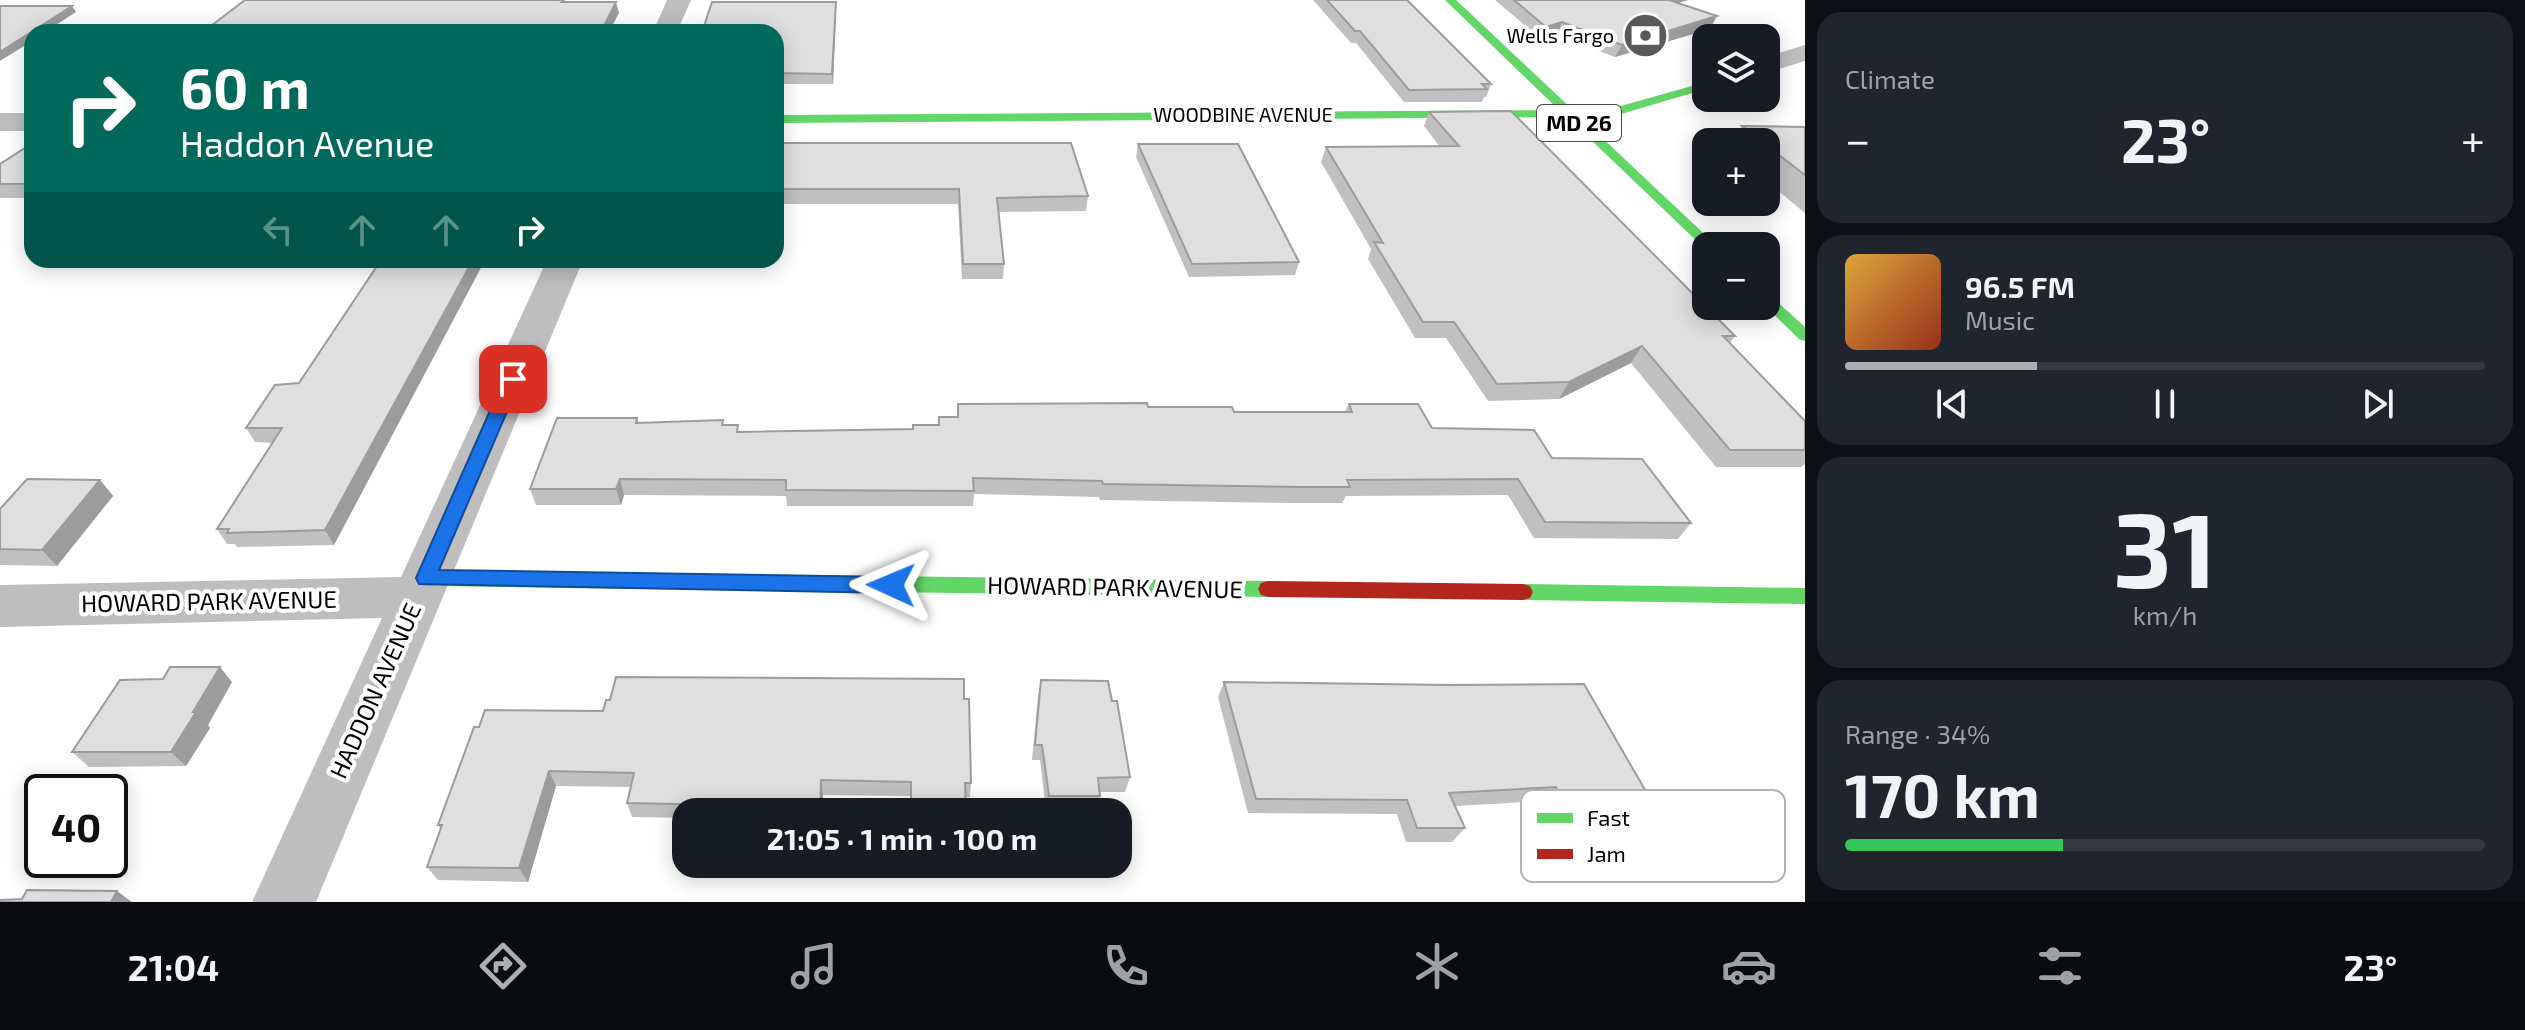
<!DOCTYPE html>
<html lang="en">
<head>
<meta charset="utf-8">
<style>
  :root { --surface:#171b24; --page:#20242c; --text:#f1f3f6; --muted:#9ea1a6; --line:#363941; --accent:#adaeaf }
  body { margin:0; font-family:"Exo 2",sans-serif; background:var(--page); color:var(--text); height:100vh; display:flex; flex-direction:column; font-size:30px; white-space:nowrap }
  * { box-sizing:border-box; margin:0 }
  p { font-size:26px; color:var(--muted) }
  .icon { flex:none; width:44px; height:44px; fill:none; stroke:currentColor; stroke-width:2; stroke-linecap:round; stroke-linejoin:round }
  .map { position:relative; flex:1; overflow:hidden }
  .drawer { display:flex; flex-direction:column; gap:12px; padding:12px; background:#0d0f14; width:720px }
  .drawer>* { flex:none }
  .hud { position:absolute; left:24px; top:24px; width:760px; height:244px; border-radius:24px; box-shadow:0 4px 20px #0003; background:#00695c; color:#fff; overflow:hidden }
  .tools { position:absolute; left:1692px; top:24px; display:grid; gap:16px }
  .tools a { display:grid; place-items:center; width:88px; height:88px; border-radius:16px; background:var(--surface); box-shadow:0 4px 20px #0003; font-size:40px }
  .speed { position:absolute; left:24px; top:774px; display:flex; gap:16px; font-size:40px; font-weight:700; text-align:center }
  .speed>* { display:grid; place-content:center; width:104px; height:104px; border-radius:50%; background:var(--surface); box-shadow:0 4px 20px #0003; line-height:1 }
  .speed .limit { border:4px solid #111; border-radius:12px; background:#fff; color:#111 }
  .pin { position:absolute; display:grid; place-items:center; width:68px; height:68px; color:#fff; margin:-34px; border-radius:16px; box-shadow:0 4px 12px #0006 }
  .me { position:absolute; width:88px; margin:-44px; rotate:271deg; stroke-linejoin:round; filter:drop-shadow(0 0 6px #0008) }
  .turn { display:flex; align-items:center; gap:28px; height:168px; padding:0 24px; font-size:36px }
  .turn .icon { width:104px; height:104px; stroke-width:2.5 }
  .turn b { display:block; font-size:56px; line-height:68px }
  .lanes { display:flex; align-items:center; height:76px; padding:0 24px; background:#0003; justify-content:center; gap:40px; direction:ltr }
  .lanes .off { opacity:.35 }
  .big { font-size:60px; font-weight:700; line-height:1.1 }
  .drawer .card { flex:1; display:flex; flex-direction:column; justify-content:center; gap:12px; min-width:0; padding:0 28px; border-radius:24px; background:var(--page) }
  .drawer .dial { align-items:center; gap:0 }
  .dial b { font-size:104px; line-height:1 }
  .song { display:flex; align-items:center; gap:24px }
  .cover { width:96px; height:96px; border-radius:12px; background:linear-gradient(135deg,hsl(40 70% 55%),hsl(10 70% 35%)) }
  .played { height:8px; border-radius:4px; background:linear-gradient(90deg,var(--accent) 30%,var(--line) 30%) }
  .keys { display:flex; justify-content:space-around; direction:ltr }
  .heat { display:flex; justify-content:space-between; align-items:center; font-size:44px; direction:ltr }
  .charge { height:12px; border-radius:6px; background:linear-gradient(90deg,#34c759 34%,var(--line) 0) }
  .trip { position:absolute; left:672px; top:798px; width:460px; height:80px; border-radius:24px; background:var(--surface); box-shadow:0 4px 20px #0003; font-weight:700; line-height:80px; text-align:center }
  .tabs { display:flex; height:128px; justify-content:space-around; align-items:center; background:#090b0e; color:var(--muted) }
  .tabs .icon { width:56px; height:56px }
  .tabs .active { color:var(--accent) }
  .tabs b { font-size:36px; color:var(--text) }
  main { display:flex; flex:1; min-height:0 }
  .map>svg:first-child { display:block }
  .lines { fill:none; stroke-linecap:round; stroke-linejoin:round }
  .street { fill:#bebebe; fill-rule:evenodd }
  .fast { fill:#63d668; fill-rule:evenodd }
  .jam { fill:#b3261e; fill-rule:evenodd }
  .wall { fill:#c0c0c0 }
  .shaded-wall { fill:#9c9c9c }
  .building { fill:#dfdfdf; stroke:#9c9c9c; stroke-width:2 }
  .route { fill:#1a73e8; stroke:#114b97; stroke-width:2 }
  .labels { text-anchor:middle; stroke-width:8; stroke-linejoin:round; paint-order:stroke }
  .far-poi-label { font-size:20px; fill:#000; stroke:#fff; text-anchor:end }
  .far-street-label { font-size:20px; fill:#000; stroke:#fff }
  .shield { fill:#fff; stroke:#4c4c4c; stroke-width:2 }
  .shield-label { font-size:22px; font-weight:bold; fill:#000 }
  .street-label { font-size:24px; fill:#000; stroke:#fff }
  .key { fill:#fff; stroke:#b2b2b2; stroke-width:2 }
  .key-label { font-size:22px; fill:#000 }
</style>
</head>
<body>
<main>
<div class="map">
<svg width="1805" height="902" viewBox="0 0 1805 902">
  <rect width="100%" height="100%" fill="#fff"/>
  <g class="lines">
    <path class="street" d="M667,0H691L677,32H653Z
      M1805,45V61L1766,73V57Z
      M0,113H32V131H0Z
      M547,260H583L316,902H252L382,618L0,627V585L401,577Z"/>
    <path class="fast" d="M1445,0H1456L1573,110L1610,109L1706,82V89L1611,117H1580L1717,246H1706L1705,249L1567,117L776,123V115L1559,110Z
      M1766,294L1771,296L1805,327V341L1799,339L1765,306Z
      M426,570L1268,581L1275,583L1278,589L1275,595L1268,597L426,586L419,584L416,578L419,572Z
      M1523,584L1805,588V604L1523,600L1516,598L1513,592L1516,586Z"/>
    <path class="jam" d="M1268,581L1523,584L1530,586L1533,592L1530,598L1523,600L1268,597L1261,595L1258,589L1261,583Z"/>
  </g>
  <path class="wall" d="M1313,0H1407L1491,84L1486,97H1484L1482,102H1404L1356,43H1351Z
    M1495,0H1688L1678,3L1710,29L1615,57L1557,35L1541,39Z
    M836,12L833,84H776V32Z
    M1429,112L1735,336L1730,343L1805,421V464L1801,467H1716L1631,363L1559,399L1488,401L1446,338H1415L1368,259L1371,249L1321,162L1326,147H1440L1424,126Z
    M1742,126L1805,127V213L1766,181V142H1732Z
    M776,143L1088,196L1086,211L999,212L1004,264L1003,279H962L958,204H776Z
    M1138,144L1299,262L1295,275L1189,277L1136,157Z
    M32,148V198H0V164Z
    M377,260H485L334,545L237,547L235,544H227L217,529L272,443L255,442L246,428L299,383L379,264Z
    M958,404L1148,407L1234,412H1345L1349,404L1432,428L1552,458L1691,523L1678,539L1534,538L1508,495L1346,496L1342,503H1291L1100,500L1099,497L974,494L973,506H787L786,496L624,495L621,505H536L530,489L637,418L639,423L723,420V425L739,432L913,429L939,425L957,417Z
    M100,480L113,496L57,566L0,565V509Z
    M1041,680L1130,777L1125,792H1099L1100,796L1096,810H1046L1040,760H1032L1038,696Z
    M232,682L208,725L210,728L186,766L89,767L72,752Z
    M1224,682L1652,802L1636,816L1550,817L1542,801L1455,806L1465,828L1452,842H1406L1397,814L1248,813L1218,697Z
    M964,699L971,783L970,797L823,795L822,812H686V818L632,817L627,803L631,787L556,786L528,882L438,880L427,867L441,829L438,825L479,727L603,711Z"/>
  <path class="shaded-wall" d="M1660,0H1688L1655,9Z
    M616,2L619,13L609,32H601Z
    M836,2V12L833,84L832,74Z
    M72,6L76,12L45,32H32V41L0,61V52Z
    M1717,16L1710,29L1615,57L1622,45Z
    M1562,22L1557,35L1541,39L1546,27Z
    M473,260H485L334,545L325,530Z
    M1642,346L1631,363L1559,399L1569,382Z
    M620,479L624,495L621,505L616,489Z
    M100,480L113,496L57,566L42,550Z
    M220,667L232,682L208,725L210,728L186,766L171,752Z
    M549,771L556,786L528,882L519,868Z
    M821,780L823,795L822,812H820Z
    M117,891L132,902H111Z"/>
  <path class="building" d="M245,0H564L562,2H616L601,32H203Z
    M1327,0H1407L1491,84H1482L1487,89L1409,90L1360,31H1355Z
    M1514,0H1669L1717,16L1622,45L1562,22L1546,27Z
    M712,2H836L832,74L776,73V32H702Z
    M0,6H72L0,52Z
    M1511,111L1735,336H1723L1805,421V450H1730L1642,346L1569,382L1497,384L1454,322H1423L1374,242L1383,243L1326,147L1459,146L1429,112Z
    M1742,126L1805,127V175L1766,145V142H1763Z
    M776,143H1071L1088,196L997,198L1004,264H963L959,189H776Z
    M1138,144H1238L1299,262L1192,264Z
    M25,148H32V184H0V164Z
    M381,260H473L325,530L227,533L229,529H217L282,428H246L275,385L299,383Z
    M1147,403L1148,407H1232L1234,412H1352L1349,404H1418L1432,428L1534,430L1552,458L1642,459L1691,523L1545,522L1518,479L1347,480L1350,487H1297L1103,484L1102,481L973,478L974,491L786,490V480L620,479L616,489H530L557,418H637L636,423L723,420L722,425H738L737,432L913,429V425H939V417H958V404Z
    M27,479L100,480L42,550L0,549V509Z
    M170,667H220L193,712H196L171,752H72L120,680L163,679Z
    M616,677L964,679V699H969L971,783H965L966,812H911V782L821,780L820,812H727L728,805L627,803L634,773L549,771L519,868L427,867L442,825H438L474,727H479L485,710L603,711L606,700H610Z
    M1041,680L1108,681L1112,701H1117L1130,777L1098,778L1100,796H1049L1042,745H1035Z
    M1224,682L1450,685L1584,684L1652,802H1564L1556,787L1449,793L1465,828H1417L1407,800L1256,799Z
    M27,890L117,891L111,902H0V900L22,899Z"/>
  <path class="route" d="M513,374L521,379L439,570L891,577L898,579L901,585L898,591L891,593L419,584L416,578L504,379Z"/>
  <defs>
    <symbol id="bank-disc" viewBox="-11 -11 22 22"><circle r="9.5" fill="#595959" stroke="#fff"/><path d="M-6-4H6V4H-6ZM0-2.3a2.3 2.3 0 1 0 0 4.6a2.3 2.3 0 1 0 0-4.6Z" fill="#fff"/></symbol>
  </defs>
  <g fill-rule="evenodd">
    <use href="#bank-disc" x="1620" y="10" width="51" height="51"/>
  </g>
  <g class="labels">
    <g class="far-poi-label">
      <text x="1614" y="43">Wells Fargo</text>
    </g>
    <g class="far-street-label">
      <text x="1243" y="122">WOODBINE AVENUE</text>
    </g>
    <rect class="shield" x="1537" y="105" width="84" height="36" rx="6"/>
    <g class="shield-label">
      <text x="1579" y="131">MD 26</text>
    </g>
    <g class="street-label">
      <text transform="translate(1115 588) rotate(1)" y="8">HOWARD PARK AVENUE</text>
      <text transform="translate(209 602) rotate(-1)" y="8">HOWARD PARK AVENUE</text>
      <text transform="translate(376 691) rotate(-66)" y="8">HADDON AVENUE</text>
    </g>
  </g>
  <rect x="1521" y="790" width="264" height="92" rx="12" class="key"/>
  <rect x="1537" y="813" width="36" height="10" fill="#63d668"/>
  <rect x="1537" y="849" width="36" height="10" fill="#b3261e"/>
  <g class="key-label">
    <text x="1587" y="826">Fast</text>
    <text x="1587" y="862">Jam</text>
  </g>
</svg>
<div class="tools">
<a><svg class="icon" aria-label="layers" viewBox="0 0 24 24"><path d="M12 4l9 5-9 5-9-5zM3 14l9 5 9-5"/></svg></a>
<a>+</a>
<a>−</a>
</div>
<div class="speed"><div class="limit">40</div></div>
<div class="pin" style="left:513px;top:379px;background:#d93025"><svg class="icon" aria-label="arrive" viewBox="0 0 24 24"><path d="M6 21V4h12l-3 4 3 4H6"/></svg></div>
<svg class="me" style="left:891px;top:585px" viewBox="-20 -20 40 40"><path d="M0-17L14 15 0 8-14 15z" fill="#1a73e8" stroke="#fff" stroke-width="4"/></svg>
<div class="trip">21:05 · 1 min · 100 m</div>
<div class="hud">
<div class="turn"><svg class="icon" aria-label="right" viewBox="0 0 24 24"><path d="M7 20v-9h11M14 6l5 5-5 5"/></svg><div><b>60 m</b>Haddon Avenue</div></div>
<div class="lanes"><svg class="icon off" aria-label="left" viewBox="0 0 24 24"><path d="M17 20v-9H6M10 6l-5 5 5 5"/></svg><svg class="icon off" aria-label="ahead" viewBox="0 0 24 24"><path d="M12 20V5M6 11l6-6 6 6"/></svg><svg class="icon off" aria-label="ahead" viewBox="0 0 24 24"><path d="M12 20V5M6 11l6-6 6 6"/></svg><svg class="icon" aria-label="right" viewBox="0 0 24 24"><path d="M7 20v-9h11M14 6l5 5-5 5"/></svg></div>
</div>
</div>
<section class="drawer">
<div class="card"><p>Climate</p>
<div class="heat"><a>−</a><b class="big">23°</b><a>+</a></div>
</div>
<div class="card">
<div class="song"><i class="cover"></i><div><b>96.5 FM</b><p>Music</p></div></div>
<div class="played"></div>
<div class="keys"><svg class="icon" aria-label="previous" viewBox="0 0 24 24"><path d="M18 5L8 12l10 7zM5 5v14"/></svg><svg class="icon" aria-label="pause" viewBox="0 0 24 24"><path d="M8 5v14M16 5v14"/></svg><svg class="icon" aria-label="next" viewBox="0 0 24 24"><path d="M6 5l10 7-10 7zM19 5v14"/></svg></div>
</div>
<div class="card dial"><b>31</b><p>km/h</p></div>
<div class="card"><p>Range · 34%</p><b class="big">170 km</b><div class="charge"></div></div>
</section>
</main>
<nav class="tabs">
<b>21:04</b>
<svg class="icon active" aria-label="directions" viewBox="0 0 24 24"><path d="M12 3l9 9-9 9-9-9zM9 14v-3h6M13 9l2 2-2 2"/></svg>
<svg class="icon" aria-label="music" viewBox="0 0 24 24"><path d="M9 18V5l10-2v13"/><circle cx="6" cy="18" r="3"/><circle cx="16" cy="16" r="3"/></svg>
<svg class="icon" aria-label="phone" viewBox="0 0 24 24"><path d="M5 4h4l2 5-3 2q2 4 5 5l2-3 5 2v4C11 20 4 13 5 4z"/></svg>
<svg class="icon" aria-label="climate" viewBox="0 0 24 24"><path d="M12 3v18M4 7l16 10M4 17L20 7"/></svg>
<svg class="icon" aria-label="car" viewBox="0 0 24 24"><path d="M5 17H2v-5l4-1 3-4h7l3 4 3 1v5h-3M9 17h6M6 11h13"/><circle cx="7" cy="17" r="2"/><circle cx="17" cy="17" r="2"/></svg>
<svg class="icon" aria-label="filters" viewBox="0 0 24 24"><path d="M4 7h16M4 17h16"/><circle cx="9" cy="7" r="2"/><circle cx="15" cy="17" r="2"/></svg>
<b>23°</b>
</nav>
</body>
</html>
